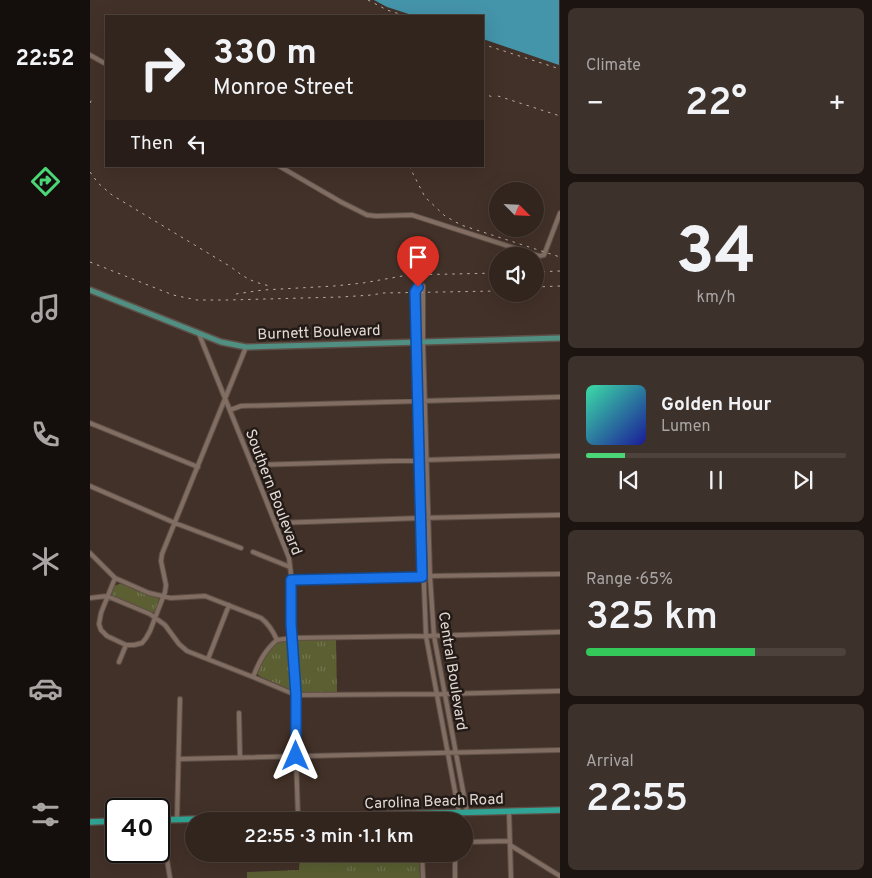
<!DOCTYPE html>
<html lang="en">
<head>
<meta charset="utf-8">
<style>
  :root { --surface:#32251e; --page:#3d312b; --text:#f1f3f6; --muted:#a8a5a4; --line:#4d423c; --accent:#4bd677 }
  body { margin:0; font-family:Overpass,sans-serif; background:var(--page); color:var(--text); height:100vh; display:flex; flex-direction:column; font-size:19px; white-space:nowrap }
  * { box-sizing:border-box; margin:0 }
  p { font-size:16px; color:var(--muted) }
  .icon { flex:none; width:28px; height:28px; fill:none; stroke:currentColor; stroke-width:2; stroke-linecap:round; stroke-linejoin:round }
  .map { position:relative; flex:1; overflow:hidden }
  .panel { display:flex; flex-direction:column; gap:8px; padding:8px; background:#1c1410; width:312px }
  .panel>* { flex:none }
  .hud { position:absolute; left:15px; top:15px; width:379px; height:152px; border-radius:0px; box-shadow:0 5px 20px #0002,0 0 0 1px var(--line); background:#32251e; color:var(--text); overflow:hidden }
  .needle { width:32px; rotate:114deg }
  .buttons { position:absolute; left:399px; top:182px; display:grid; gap:10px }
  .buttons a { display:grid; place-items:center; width:55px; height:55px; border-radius:50%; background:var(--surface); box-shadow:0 5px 20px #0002,0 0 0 1px var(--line); font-size:25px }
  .speed { position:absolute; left:15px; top:798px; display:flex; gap:10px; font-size:25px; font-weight:700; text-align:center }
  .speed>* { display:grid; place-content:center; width:65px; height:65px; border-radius:50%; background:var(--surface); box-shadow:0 5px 20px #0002,0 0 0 1px var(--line); line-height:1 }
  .speed .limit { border:2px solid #111; border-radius:8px; background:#fff; color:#111 }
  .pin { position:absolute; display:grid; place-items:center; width:42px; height:42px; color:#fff; margin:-51px -21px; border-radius:50% 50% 50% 0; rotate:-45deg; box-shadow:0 0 5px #0007 }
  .pin .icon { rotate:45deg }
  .me { position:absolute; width:55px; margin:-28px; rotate:0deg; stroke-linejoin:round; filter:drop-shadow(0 0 4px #0008) }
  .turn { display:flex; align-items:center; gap:18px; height:105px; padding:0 25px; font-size:22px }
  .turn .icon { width:65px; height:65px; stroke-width:2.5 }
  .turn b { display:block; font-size:35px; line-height:42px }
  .then { display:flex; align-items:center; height:48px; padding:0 25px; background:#0003; gap:10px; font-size:19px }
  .big { font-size:38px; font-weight:600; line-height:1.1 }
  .panel .tile { flex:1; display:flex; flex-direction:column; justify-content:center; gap:8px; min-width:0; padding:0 18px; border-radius:8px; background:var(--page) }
  .panel .dial { align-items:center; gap:0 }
  .dial b { font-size:65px; line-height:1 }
  .song { display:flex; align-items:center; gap:15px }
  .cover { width:60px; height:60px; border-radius:8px; background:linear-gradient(135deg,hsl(160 70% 55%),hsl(240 70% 35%)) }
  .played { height:5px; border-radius:2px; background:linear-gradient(90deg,var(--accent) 15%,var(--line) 15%) }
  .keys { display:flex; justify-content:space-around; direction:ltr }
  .heat { display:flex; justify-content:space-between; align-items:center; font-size:28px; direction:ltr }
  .charge { height:8px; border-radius:4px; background:linear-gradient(90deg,#34c759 65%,var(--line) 0) }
  .trip { position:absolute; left:95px; top:812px; width:288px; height:50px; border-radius:25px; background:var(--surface); box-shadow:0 5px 20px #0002,0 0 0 1px var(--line); font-weight:600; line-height:50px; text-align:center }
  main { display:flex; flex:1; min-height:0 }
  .tabs { display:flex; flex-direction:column; width:90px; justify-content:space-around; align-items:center; background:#140f0c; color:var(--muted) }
  .tabs .icon { width:35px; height:35px }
  .tabs .selected { color:var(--accent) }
  .tabs b { font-size:22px; color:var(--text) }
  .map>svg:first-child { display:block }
  .grass { fill:url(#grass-tufts) }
  .pitch { fill:#5b5f32 }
  .water { fill:#4494aa }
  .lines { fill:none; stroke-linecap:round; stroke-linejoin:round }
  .minor-casing { stroke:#5d4f47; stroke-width:6 }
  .major-casing { stroke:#5d4f47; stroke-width:8 }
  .highway-casing { stroke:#5d4f47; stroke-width:8 }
  .minor { stroke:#816d62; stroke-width:4 }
  .major { stroke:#508f81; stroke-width:5 }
  .highway { stroke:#30a595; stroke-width:5.5 }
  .rail { stroke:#b9aca5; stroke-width:1; stroke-dasharray:2.5 5; stroke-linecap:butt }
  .route-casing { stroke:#114b97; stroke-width:12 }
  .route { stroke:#1a73e8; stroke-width:9 }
  .labels { text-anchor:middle; stroke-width:5; stroke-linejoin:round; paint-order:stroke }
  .street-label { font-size:15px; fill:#e4d9d3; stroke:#231b17 }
</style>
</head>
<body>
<main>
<nav class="tabs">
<b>22:52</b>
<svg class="icon selected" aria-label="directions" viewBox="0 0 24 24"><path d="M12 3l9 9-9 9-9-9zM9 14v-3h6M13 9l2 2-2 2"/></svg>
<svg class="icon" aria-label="music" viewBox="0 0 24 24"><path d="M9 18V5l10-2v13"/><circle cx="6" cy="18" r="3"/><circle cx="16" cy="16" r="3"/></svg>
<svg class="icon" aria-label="phone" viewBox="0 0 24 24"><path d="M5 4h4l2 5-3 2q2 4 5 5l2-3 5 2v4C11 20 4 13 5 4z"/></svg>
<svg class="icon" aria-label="climate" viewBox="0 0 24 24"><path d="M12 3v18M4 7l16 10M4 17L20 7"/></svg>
<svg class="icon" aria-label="car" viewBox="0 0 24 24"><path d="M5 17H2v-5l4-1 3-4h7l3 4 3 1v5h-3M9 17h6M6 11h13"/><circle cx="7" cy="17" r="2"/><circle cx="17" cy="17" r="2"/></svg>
<svg class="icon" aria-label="filters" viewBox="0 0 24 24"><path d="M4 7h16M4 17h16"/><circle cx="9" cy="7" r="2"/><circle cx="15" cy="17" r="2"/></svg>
</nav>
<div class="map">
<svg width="470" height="878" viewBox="0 0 470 878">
  <defs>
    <pattern id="grass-tufts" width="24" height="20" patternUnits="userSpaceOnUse" patternTransform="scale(1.25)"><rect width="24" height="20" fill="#5b5f32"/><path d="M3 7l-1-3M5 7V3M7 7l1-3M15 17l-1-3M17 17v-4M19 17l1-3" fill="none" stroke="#72754f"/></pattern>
  </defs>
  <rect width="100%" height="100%" fill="#423128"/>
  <path class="grass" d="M32,583L68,597L71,602L67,611L62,613L23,598L21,593L24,586Z
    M198,640H246L247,692L208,693L171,677L167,674L177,652L190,641Z
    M210,854H329L330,878H157V872L209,870Z"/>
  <path class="pitch" d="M231,856L240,858V859L244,863H247L251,866L247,870L243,871L236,878H223L219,872L220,867Z"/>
  <path class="water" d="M284,0H469V65L393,39L392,16H325L297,7Z"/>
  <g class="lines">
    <defs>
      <path id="minor" d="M0,55L16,64
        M189,166L251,202L277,215L286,216L322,215L449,256L454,255L470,213
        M109,334L162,465L199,558L201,574V624L206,695V756L208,816
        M140,410L151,406L470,397
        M0,423L108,467
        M162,465L470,456
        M0,486L85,523L151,548
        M186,523L331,518L470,515
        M163,552L200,567
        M0,553L25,578L59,593L81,598L115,596L171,618C179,624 183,631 187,640
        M25,578L11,613L9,624L11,630L17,636L36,645H44L52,643L56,638L60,631L75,592L76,585L71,561L72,554L156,347
        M201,581L340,576L470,574
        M0,598L17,596L60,614L75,625L89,644L97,651L163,677L206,695L354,694L470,691
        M187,640L202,638L336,636L470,632
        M118,659L139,605
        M29,662L36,645
        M163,677C169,662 175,650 187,640
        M149,713L150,758
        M90,759L470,750
        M419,811L421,878
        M332,813V821
        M364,813V821
        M369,813L336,636L329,460L325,292L327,288L333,286V342L340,576L344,636L377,812
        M72,820L73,835L80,878
        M87,820L90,699
        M374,842L420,841
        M420,845L470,876
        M332,854L333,878
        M365,854V878"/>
      <path id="major" d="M0,290L131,342L156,347L470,338"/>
      <path id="highway" d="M69,820L470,810
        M0,822L26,821"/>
    </defs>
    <use href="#minor" class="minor-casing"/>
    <use href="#major" class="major-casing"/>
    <use href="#highway" class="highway-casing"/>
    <use href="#minor" class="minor"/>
    <use href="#major" class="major"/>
    <use href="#highway" class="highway"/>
    <path class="rail" d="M278,0L297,10L316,16
      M392,44L470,69
      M392,93L405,98
      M408,96L470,116
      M0,103L3,97
      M319,166L335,197L355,216L371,225L470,257
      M0,172L8,183L22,195L141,267C155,278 162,282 180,286
      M0,262L83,295L107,300H138L251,297L282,295L293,293L408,291
      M445,272L470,271
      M445,287L470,286
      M146,294L173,290L244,286L273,283L318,275L408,273"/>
  </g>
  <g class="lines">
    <defs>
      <path id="route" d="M206,756V695L201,624V580L332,577L325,292L328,287"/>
    </defs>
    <use href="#route" class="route-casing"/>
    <use href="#route" class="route"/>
  </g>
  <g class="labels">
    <g class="street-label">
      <text transform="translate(229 332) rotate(-2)" y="5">Burnett Boulevard</text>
      <text transform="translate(184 492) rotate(69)" y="5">Southern Boulevard</text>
      <text transform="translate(363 671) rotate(81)" y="5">Central Boulevard</text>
      <text transform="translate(344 801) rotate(-2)" y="5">Carolina Beach Road</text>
    </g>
  </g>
</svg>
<div class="buttons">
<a><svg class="needle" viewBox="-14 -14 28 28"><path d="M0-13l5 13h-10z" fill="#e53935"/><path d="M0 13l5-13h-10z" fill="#a8a5a4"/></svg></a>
<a><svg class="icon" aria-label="sound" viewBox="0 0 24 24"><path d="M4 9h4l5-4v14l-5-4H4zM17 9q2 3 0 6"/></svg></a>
</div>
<div class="speed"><div class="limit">40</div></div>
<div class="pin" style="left:328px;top:287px;background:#d93025"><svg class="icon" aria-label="arrive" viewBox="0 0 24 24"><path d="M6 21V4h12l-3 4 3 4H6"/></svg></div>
<svg class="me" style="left:206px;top:756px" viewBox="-20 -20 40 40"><path d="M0-17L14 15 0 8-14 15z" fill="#1a73e8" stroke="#fff" stroke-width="4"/></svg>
<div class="trip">22:55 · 3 min · 1.1 km</div>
<div class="hud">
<div class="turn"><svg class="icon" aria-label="right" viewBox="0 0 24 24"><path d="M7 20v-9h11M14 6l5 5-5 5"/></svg><div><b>330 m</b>Monroe Street</div></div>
<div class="then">Then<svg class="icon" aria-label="left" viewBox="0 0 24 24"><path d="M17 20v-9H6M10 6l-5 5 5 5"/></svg></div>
</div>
</div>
<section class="panel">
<div class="tile"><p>Climate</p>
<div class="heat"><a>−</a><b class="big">22°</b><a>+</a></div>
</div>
<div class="tile dial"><b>34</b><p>km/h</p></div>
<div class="tile">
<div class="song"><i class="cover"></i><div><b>Golden Hour</b><p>Lumen</p></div></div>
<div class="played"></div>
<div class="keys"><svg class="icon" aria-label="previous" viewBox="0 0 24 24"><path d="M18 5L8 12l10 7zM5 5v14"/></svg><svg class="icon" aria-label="pause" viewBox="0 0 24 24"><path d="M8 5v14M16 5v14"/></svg><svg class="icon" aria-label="next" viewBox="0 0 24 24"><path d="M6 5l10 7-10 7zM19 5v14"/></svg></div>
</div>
<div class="tile"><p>Range · 65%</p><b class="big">325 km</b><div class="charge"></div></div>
<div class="tile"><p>Arrival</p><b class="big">22:55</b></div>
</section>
</main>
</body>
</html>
